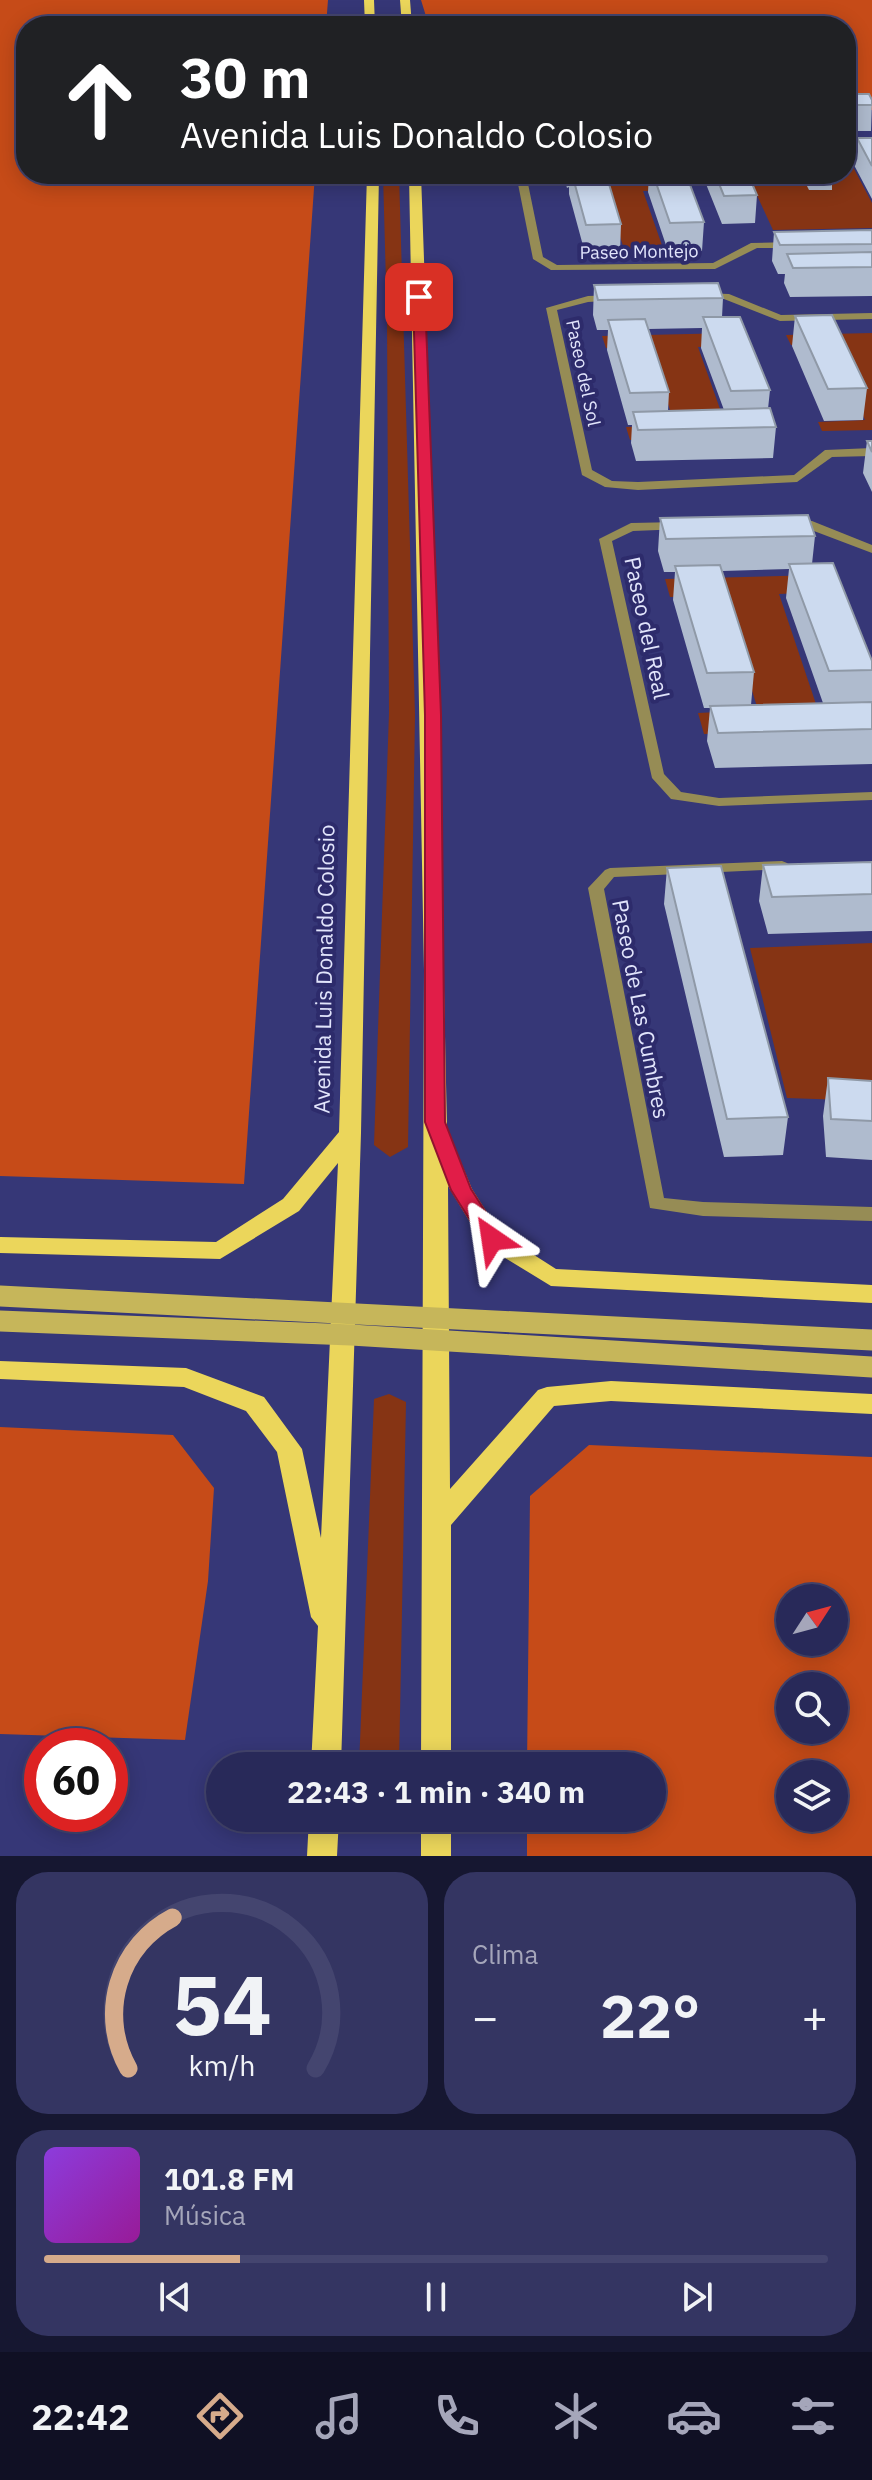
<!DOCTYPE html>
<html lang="es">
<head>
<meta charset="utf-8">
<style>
  :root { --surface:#282959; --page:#343562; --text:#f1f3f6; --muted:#a5a6ba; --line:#44456f; --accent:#d6ab8b }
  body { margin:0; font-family:"IBM Plex Sans",sans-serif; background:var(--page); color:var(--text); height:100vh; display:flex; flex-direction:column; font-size:30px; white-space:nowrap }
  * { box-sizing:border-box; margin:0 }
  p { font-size:26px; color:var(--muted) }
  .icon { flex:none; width:44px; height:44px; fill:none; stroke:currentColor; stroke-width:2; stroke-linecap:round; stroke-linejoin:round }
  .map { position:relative; height:1856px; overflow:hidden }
  .side { display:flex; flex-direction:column; gap:16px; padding:16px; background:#161731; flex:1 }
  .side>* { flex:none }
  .hud { position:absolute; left:16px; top:16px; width:840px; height:168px; border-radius:32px; box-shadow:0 4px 20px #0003,0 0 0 2px var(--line); background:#202124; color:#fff; overflow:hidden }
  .needle { width:52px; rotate:54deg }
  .fabs { position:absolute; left:776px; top:1584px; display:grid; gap:16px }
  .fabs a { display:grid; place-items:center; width:72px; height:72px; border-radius:50%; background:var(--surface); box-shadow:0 4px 20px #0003,0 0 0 2px var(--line); font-size:40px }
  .speed { position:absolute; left:24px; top:1728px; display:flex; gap:16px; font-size:40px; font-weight:700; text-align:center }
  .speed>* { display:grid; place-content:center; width:104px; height:104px; border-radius:50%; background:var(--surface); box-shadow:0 4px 20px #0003,0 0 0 2px var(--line); line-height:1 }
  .speed .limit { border:12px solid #d22; background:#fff; color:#111 }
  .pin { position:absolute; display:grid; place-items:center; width:68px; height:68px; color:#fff; margin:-34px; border-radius:16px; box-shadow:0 4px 12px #0006 }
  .me { position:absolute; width:88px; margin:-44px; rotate:328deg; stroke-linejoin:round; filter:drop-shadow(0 0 6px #0008) }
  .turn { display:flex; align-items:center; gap:28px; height:168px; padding:0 32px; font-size:36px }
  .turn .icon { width:104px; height:104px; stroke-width:2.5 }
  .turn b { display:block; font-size:56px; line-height:68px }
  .big { font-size:60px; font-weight:800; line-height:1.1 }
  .side .tile { flex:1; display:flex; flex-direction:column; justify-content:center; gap:12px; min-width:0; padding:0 28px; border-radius:32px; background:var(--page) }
  .side .dial { align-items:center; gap:0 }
  .dial svg { height:208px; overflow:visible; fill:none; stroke:var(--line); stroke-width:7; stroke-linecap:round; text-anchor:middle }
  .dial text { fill:var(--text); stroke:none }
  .song { display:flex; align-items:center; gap:24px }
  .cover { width:96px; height:96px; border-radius:12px; background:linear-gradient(135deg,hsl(270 70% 55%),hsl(300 70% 35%)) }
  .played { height:8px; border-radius:4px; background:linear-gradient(90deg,var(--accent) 25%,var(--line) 25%) }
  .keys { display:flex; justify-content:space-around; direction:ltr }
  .heat { display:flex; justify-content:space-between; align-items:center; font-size:44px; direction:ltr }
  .side .tiles { flex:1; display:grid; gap:16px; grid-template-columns:1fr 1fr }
  .tile:last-child { grid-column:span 2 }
  .trip { position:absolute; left:206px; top:1752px; width:460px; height:80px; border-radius:40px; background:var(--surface); box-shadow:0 4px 20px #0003,0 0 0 2px var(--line); font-weight:800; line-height:80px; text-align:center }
  .menu { display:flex; height:128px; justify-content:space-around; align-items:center; background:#101024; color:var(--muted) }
  .menu .icon { width:56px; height:56px }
  .menu .selected { color:var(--accent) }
  .menu b { font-size:36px; color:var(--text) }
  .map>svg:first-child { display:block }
  .green { fill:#863414 }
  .forest { fill:#c64b18; fill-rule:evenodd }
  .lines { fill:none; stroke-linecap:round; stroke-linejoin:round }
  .minor { fill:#968c55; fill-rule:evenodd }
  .primary { fill:#ebd65b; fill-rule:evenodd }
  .secondary-bridge { stroke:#c6b65a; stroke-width:21 }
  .wall { fill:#afbbce; fill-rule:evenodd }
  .building { fill:#ccdaef; stroke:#8f99a7; stroke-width:2 }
  .route { fill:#e11d48; stroke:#92132f; stroke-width:2 }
  .labels { text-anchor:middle; stroke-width:8; stroke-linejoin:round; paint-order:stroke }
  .far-street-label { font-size:18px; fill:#e1e4fb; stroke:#2d2b6b }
  .street-label { font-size:22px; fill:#e1e4fb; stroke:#2d2b6b }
</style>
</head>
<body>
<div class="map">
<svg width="872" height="1856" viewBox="0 0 872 1856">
  <rect width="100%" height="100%" fill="#363777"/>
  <path class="green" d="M872,159V164L852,165L872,203V228L773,230L747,174H846V160Z
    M383,174H399L415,715L408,1147L390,1157L374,1145L389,713L387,319Z
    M600,174H676L682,190L643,191L664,251L625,252Z
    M733,333L737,345L698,347L725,423L772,436L630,440L626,427L675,425L649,347L606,348L602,336Z
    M872,333V430L822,431L818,422L865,420L830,345H791L786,335Z
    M819,575L826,592L779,594L818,710L872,728L704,734L698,713L758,710L723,596L670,597L665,579Z
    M872,943V1101L787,1098L750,948Z
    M389,1394L406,1402L399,1766H359L374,1399Z"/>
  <path class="forest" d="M0,0H328L326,26H26V174H315L244,1184L0,1176Z
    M421,0H872V110H846V26H429Z
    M0,1427L173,1435L214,1488L208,1581L185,1740L0,1734Z
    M589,1445L872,1457V1856H527V1818H652V1766H527L530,1496ZM790,1598H834V1642H790ZM790,1686H834V1730H790ZM790,1774H834V1818H790Z"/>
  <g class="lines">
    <path class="minor" d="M846,143H872V149H846Z
      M516,174H526L543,257L557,265L713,263L751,243L794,242L799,245L794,248H757L715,269L551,270L533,259Z
      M702,293L729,294L781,315L872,313V319L780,321L724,299L698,298V294Z
      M615,295L620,298L619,300L588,302L557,310L592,470L612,481L638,482L794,475L825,450L872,448V456L832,457L797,482L638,490L605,487L582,475L546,308L588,296Z
      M790,520L812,521L872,545V553L806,528L786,527L784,524Z
      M679,522L685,526L683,529L633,531L612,541L664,774L681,792L719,798L872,792V800L719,806L671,799L652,778L599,539L631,523Z
      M782,861L787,863L790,866L787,869L614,877L604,889L664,1198L703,1202L872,1207V1221L703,1216L650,1208L588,888L605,870L610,868Z"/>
    <path class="primary" d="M364,0H374L375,26H365Z
      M400,0H410L412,26H402Z
      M367,174H379L361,1133L341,1766H311L318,1626L311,1617L277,1452L246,1411L184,1387L0,1379V1361L186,1368L264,1397L302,1449L321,1538L338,1163L299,1211L220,1259L0,1253V1237L216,1242L283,1199L339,1132Z
      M409,174H421L435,572L447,1129L472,1189L500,1233L556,1269L872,1285V1303L551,1286L484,1245L448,1186L450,1489L538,1390L547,1387L611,1381L872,1394V1414L611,1401L554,1406L451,1525V1766H421L424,970Z
      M309,1818H339L337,1856H307Z
      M421,1818H451V1856H421Z"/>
    <path class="secondary-bridge" d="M0,1296L872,1340
      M0,1321L351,1335L872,1367"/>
  </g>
  <path class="wall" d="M846,94L872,100L871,131H846Z
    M857,138H872V199L854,165Z
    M563,174H606L621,224L620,253H585L569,194V187L567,188Z
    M649,174H686L704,222L702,251H668L648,192Z
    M702,174H748L757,195L755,223L722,224Z
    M801,174H828L832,183V190H809Z
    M872,230V296L790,297L784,283L785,274H778L772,261L774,232Z
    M594,285L723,298L722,317L770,390L768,409L776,427L773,458L636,461L631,443L632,425H628L607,350L608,330H597L593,315ZM702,328L701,348L724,410L668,411L669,392L648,329Z
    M795,316L867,388L863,420L824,421L792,346Z
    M867,441H872V492L863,473Z
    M660,518L815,536L812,564L872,661V764L715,768L707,741L710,708H704L673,600L675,572H664L658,551ZM789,569L786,598L823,703L751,705L754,672L722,571Z
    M872,862V931L768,934L759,901L763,865Z
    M667,868L788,1117L783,1155L724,1157L664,904Z
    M828,1078L872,1081V1160L826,1157L823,1116Z"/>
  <path class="building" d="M846,94H869L872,100V105H846Z
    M857,138H872V166Z
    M572,174H606L621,224L586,225Z
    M653,174H686L704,222L670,223Z
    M715,174H748L757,195L724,196Z
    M805,174H828L832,183H810Z
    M872,230V244L780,245L774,232Z
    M872,252V267L793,268L787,254Z
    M718,283L723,298L598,300L594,285Z
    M832,315L867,388L828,389L795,316Z
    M703,317H740L770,390L731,391Z
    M645,319L669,392L630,393L608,320Z
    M770,408L776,427L638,430L633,412Z
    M867,441H872V452Z
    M808,515L815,536L666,539L660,518Z
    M833,563L872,661V670L829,671L789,564Z
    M720,565L754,672L707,673L675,566Z
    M872,702V729L718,733L710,706Z
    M872,862V894L772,897L763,865Z
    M721,866L788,1117L727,1119L667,868Z
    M828,1078L872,1081V1121L831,1119Z"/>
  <path class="route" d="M419,294L425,297L441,715L445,1122L471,1189L503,1239L500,1244H485L451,1190L425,1122V715L413,297Z"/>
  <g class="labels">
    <g class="far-street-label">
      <text transform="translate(639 252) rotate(-1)" y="6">Paseo Montejo</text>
      <text transform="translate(583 373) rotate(78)" y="6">Paseo del Sol</text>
    </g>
    <g class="street-label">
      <text transform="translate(647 628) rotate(78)" y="8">Paseo del Real</text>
      <text transform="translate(324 969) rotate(-89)" y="8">Avenida Luis Donaldo Colosio</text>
      <text transform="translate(641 1009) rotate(79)" y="8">Paseo de Las Cumbres</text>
    </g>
  </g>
</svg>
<div class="fabs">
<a><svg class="needle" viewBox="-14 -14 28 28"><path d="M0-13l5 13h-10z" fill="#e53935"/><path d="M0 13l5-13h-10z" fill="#a5a6ba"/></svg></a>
<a><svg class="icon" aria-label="search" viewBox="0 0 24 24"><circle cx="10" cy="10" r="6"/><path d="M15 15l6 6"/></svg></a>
<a><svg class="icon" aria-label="layers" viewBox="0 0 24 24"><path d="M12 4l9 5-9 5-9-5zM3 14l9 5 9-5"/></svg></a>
</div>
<div class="speed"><div class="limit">60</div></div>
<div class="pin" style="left:419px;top:297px;background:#d93025"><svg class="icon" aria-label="arrive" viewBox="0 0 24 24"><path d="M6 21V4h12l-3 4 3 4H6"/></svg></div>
<svg class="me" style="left:492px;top:1239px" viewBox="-20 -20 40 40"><path d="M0-17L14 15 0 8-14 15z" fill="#e11d48" stroke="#fff" stroke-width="4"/></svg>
<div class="trip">22:43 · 1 min · 340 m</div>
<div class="hud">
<div class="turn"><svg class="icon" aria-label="ahead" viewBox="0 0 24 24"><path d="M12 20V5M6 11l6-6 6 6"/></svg><div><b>30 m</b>Avenida Luis Donaldo Colosio</div></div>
</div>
</div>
<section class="side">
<div class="tiles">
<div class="tile dial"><svg viewBox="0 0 100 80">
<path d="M14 69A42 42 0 1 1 86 69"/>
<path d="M14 69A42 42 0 0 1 31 11" stroke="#d6ab8b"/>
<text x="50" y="56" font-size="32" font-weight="700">54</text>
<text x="50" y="72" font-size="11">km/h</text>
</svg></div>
<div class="tile"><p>Clima</p>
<div class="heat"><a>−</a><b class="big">22°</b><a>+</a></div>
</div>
<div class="tile">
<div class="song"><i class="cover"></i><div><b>101.8 FM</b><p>Música</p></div></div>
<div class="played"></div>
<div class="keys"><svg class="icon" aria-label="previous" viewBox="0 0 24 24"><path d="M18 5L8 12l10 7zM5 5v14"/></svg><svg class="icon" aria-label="pause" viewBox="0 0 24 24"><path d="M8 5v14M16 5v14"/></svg><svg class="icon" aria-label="next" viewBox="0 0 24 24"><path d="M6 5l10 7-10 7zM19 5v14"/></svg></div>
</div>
</div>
</section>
<nav class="menu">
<b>22:42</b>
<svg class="icon selected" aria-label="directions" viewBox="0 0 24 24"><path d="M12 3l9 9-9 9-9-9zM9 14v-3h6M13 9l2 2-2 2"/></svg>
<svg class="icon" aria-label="music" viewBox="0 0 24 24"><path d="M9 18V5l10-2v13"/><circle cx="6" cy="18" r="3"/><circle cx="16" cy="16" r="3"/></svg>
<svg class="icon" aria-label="phone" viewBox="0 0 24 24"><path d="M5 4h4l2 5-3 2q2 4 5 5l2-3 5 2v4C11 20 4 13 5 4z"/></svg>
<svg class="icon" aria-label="climate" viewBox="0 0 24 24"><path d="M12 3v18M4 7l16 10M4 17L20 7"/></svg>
<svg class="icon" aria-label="car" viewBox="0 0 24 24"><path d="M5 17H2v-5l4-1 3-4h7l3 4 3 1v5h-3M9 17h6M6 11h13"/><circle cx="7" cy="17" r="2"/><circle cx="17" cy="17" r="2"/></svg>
<svg class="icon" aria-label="filters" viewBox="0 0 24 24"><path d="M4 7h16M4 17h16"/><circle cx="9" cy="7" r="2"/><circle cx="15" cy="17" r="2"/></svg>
</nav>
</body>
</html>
